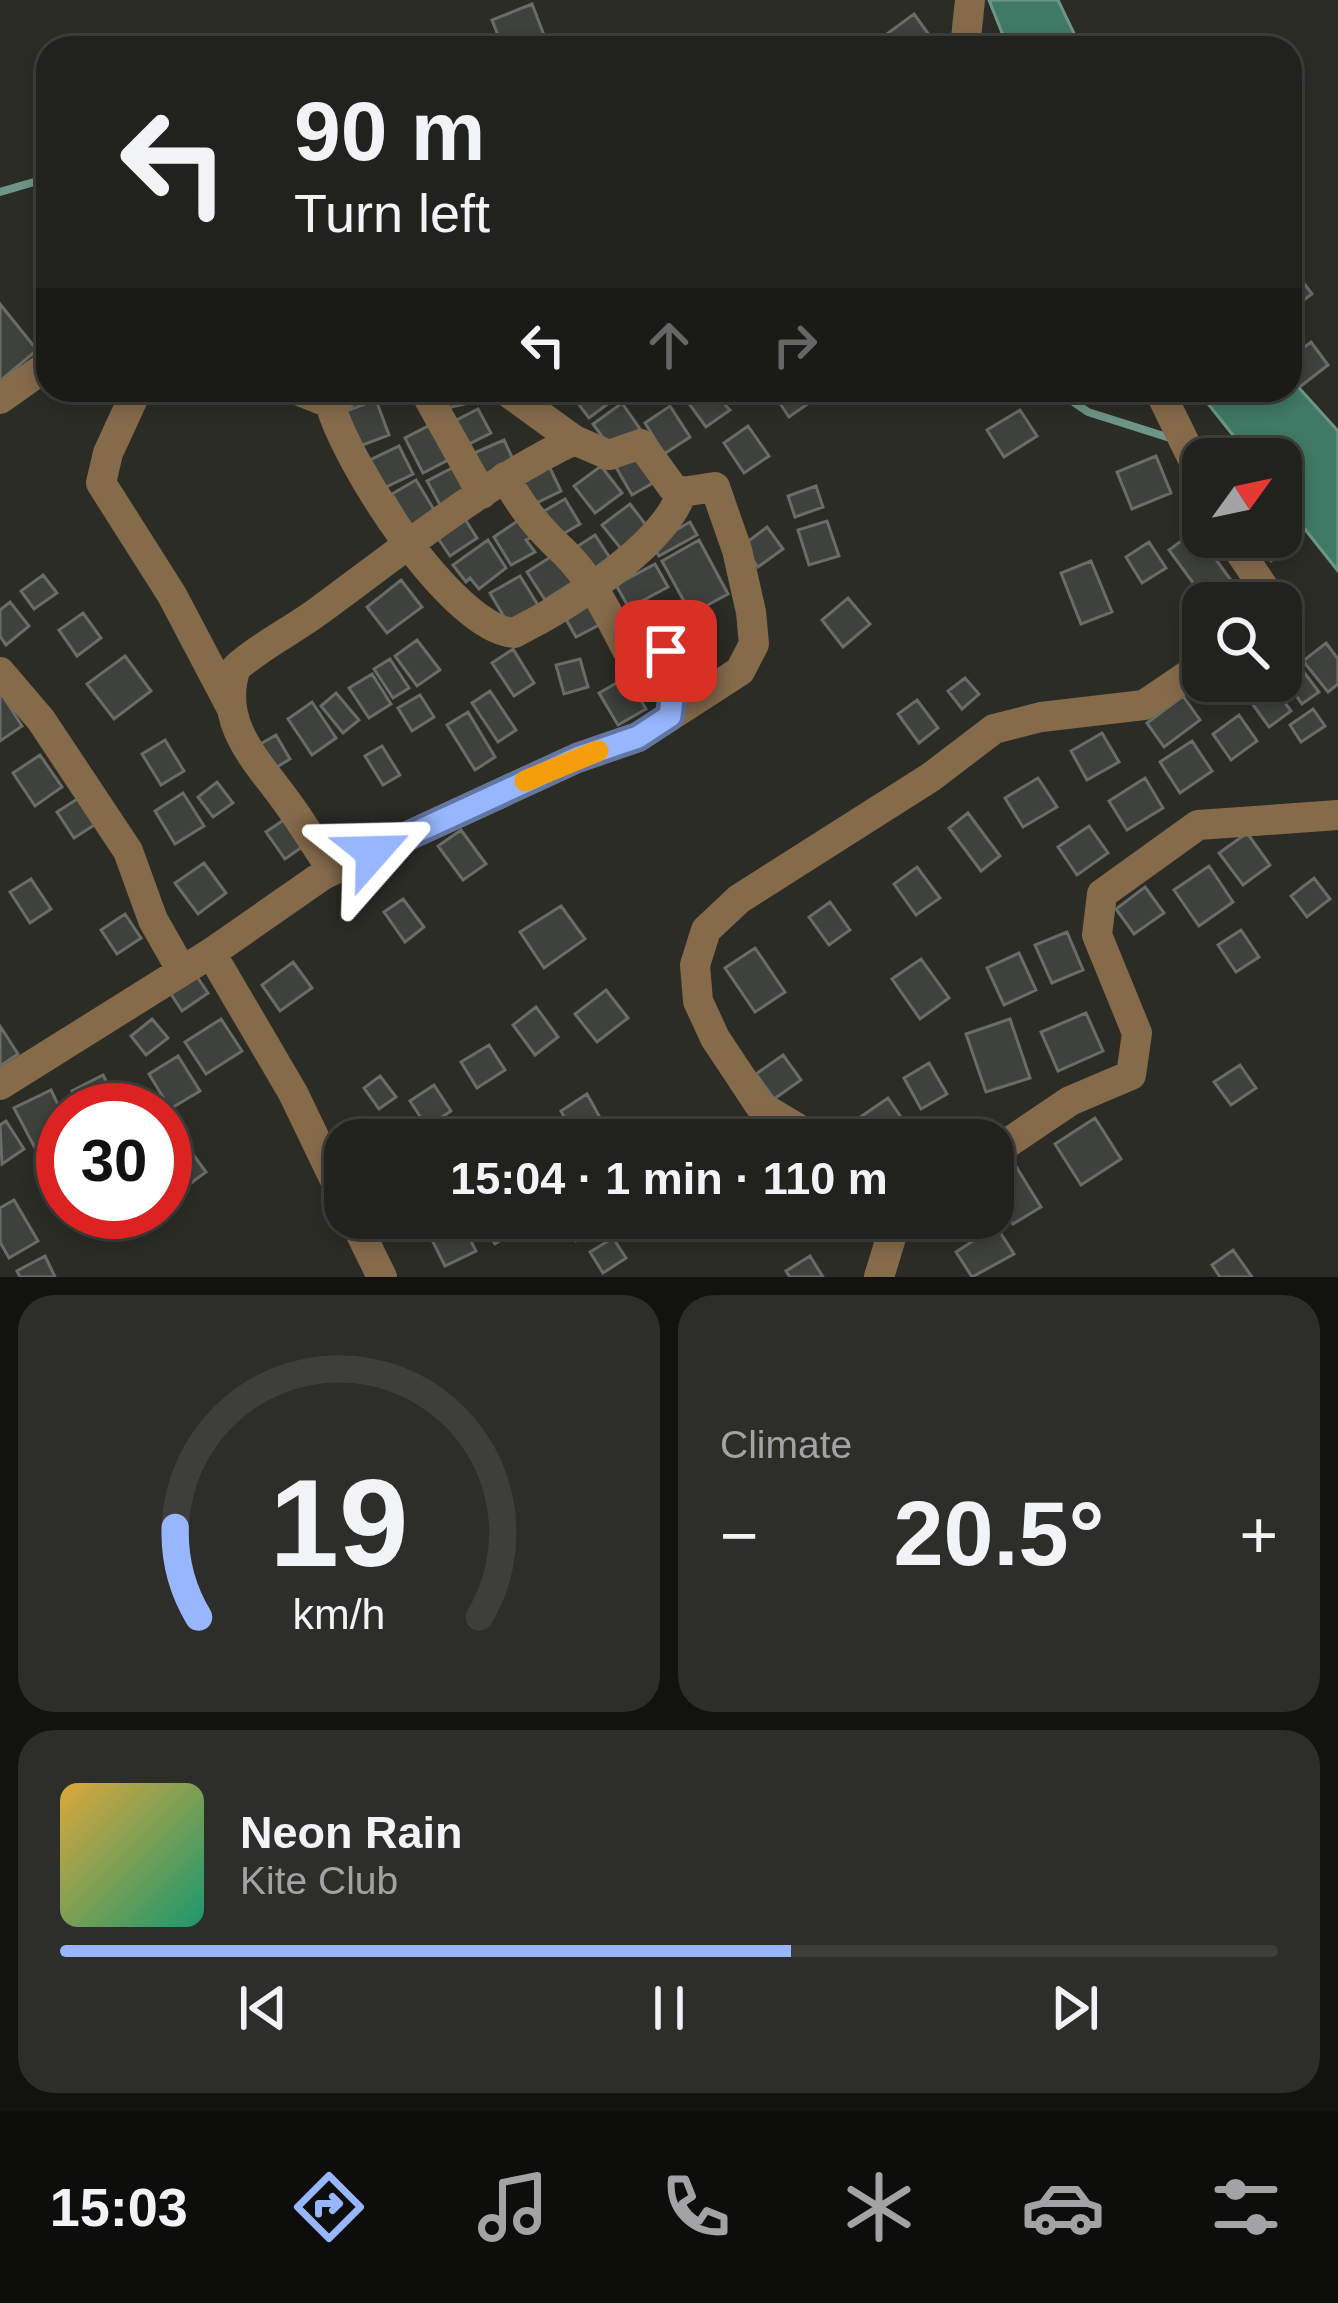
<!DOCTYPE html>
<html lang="en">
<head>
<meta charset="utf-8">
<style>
  :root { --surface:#21211d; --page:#2d2e2a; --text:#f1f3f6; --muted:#a2a3a4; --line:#3e3e3b; --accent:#97b6fd }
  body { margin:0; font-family:Arial,sans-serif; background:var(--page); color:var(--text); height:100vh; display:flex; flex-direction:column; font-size:45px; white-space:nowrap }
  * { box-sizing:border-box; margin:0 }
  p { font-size:39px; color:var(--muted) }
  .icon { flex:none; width:66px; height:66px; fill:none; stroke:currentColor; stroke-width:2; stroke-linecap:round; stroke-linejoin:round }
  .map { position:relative; height:1277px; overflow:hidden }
  .drawer { display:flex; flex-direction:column; gap:18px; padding:18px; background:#121210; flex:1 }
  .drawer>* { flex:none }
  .guide { position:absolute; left:36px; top:36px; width:1266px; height:366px; border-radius:36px; box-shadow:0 6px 18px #0003,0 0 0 3px var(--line); background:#21211d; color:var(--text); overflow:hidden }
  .needle { width:78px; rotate:57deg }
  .buttons { position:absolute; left:1182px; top:438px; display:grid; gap:24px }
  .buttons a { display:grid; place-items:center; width:120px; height:120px; border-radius:24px; background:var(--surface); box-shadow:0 6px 18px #0003,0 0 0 3px var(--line); font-size:60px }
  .speed { position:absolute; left:36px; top:1083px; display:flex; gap:24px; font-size:60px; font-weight:700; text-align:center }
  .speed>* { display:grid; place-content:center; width:156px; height:156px; border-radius:50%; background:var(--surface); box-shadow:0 6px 18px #0003,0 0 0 3px var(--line); line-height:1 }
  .speed .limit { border:18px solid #d22; background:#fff; color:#111 }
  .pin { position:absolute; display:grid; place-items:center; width:102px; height:102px; color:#fff; margin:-51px; border-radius:24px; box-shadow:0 6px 18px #0006 }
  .me { position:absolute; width:132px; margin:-66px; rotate:65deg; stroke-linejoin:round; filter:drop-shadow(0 0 9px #0008) }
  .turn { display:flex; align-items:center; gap:42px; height:252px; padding:0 60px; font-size:54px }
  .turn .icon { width:156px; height:156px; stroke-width:2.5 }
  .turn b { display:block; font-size:84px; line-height:102px }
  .lanes { display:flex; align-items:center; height:114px; padding:0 60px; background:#0003; justify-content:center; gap:60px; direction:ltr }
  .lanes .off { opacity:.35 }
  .big { font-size:90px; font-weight:800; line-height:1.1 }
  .drawer .tile { flex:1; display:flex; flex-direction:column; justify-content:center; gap:18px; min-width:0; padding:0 42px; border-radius:36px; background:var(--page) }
  .drawer .dial { align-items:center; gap:0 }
  .dial svg { height:312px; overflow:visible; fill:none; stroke:var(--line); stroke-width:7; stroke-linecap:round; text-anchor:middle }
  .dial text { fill:var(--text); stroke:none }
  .song { display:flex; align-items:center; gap:36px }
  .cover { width:144px; height:144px; border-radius:18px; background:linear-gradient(135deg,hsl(40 70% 55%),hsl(160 70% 35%)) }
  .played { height:12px; border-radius:6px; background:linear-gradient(90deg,var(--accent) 60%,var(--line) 60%) }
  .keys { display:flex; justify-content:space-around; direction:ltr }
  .heat { display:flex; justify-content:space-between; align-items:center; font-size:66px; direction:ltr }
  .drawer .tiles { flex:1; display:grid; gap:18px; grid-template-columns:1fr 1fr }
  .tile:last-child { grid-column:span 2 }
  .trip { position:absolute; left:324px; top:1119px; width:690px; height:120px; border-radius:36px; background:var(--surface); box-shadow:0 6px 18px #0003,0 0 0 3px var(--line); font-weight:800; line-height:120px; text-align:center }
  .menu { display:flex; height:192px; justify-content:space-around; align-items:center; background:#0d0d0c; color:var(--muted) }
  .menu .icon { width:84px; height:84px }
  .menu .active { color:var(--accent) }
  .menu b { font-size:54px; color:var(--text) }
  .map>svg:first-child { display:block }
  .water { fill:#407965; stroke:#6e9687; stroke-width:3 }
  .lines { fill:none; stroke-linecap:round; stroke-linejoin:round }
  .stream { stroke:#6e9687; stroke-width:8 }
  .building { fill:#3e413c; stroke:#696c67; stroke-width:3 }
  .minor { stroke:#866b4b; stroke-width:30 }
  .route-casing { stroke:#6276a4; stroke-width:30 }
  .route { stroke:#97b6fd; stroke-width:21 }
  .slow { stroke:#f59e0b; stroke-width:21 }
</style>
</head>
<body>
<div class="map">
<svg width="1338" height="1277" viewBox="0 0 1338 1277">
  <rect width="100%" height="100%" fill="#2c2c27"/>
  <path class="water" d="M989,0H1058L1081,48H1008Z
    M1290,378L1338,431V571L1281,499V459H1252L1197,390H1290Z"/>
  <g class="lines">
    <path class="stream" d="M0,192L48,178
      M1056,390L1088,412L1170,438
      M1196,447L1234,459"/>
  </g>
  <path class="building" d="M532,4L549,48H503L492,20Z
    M914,14L937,46L893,48L884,36Z
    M1294,270L1312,294L1290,310V273Z
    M0,304L37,350L0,381Z
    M1311,342L1328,365L1301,386L1290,370V358Z
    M439,390H475L478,401L443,409Z
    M575,390H618L621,394L589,418L570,393Z
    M711,390L730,410L706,427L690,405Z
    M771,390H804L812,401L789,417Z
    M376,400L389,435L360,446L346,411Z
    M622,403L640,429L612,450L593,424Z
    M670,406L690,437L664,454L645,423Z
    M478,409L491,433L461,448L449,424Z
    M1020,410L1037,436L1004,457L987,430Z
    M434,423L452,458L423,473L405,438Z
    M748,426L769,456L744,473L724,443Z
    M504,440L516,466L486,478L474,453Z
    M399,446L413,474L384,488L370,460Z
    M640,447L658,480L632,495L613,462Z
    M1156,456L1171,493L1132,509L1117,472Z
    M546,460L561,491L528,507L511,478Z
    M458,465L474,496L444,512L427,481Z
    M601,466L622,493L595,513L574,486Z
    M416,480L436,513L412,527L392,494Z
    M816,486L823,507L795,517L788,496Z
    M565,499L580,524L554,539L539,514Z
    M630,504L649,529L622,550L602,525Z
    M463,516L477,538L450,556L435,534Z
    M525,516L536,535L526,540L535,552L511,565L494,537Z
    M1281,516L1299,539L1271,561L1252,537H1281Z
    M827,521L839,556L809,565L798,530Z
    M690,522L697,535L659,556L652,544Z
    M767,527L783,549L758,567L742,546Z
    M1195,531L1233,583L1207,602L1169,550Z
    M595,535L610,558L588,574L572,550Z
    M488,540L506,568L479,589L470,578L466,582L453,565Z
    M699,540L728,594L691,614L662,561Z
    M1149,542L1166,568L1142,583L1126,557Z
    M557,553L575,581L545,600L527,572Z
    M1091,561L1112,612L1081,624L1061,573Z
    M655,564L668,587L629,608L616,585Z
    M43,575L57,593L34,609L21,591Z
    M520,576L541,610L510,627L490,593Z
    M401,580L422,607L387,633L367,607Z
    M848,598L870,624L843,647L822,620Z
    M589,599L603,623L576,637L563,614Z
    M10,602L29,626L6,645L0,636V610Z
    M83,613L101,638L77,656L59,630Z
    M417,640L440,670L417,686L395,656Z
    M1326,643L1338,659V684L1328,692L1303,661Z
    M513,649L534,683L514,696L492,663Z
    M125,656L151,691L114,719L87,684Z
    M390,659L409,688L393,698L374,669Z
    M580,659L588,687L564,694L556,665Z
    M1300,667L1319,692L1302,704L1284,679Z
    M372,674L391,704L369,718L349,688Z
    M627,677L646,709L618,725L599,693Z
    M965,678L979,694L962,709L948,691Z
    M1273,686L1291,711L1269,727L1251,702Z
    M490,691L516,730L498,742L472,703Z
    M1,693L22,726L0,741V694Z
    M336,693L359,720L343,733L321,706Z
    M420,695L434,717L412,731L398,708Z
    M1183,696L1200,720L1164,747L1147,723Z
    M917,700L938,728L919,743L898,714Z
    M312,702L336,738L312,755L288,719Z
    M1313,709L1325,726L1301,742L1290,725Z
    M468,712L495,757L475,770L447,725Z
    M1239,715L1257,741L1231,760L1213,734Z
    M1102,733L1119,762L1087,780L1071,751Z
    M276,735L290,759L267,773L252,749Z
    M165,740L184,771L161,785L142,754Z
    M1192,741L1212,771L1180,793L1160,762Z
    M382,746L400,775L383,785L365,756Z
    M40,755L62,787L35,806L13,773Z
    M1038,778L1057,807L1023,827L1005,798Z
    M1145,778L1163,808L1127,830L1109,801Z
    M217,782L233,803L213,817L198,797Z
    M183,793L204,826L175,844L155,811Z
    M82,796L99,822L74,838L57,812Z
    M968,813L1000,856L981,871L949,828Z
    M291,815L309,842L285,859L266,832Z
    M1089,826L1108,853L1077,875L1058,847Z
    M461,830L486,864L463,880L438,846Z
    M1247,833L1270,865L1243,885L1219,853Z
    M204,863L226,893L198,914L175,883Z
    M1209,866L1233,902L1199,926L1174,890Z
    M917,867L940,898L916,915L894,884Z
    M1314,878L1330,899L1307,917L1291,896Z
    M31,879L51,909L30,923L10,892Z
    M1145,887L1164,913L1134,934L1116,909Z
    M403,899L424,927L405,942L384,912Z
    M830,902L850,930L829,945L809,917Z
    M561,906L585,939L544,968L520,932Z
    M125,914L141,938L117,954L101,930Z
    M1241,930L1259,957L1236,972L1218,945Z
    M1067,932L1083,970L1052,983L1035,945Z
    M755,948L785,992L755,1012L725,968Z
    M1019,953L1036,990L1004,1005L987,968Z
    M921,959L949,998L920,1019L892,979Z
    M293,962L312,988L280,1011L262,985Z
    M191,968L208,993L182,1011L165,985Z
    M606,990L628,1018L597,1042L575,1014Z
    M536,1007L558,1037L535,1055L513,1025Z
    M1086,1013L1103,1051L1058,1071L1041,1032Z
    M152,1019L168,1038L146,1055L131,1036Z
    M221,1019L242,1051L206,1074L185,1042Z
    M1010,1019L1030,1078L986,1092L966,1034Z
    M0,1026L18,1054L0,1066Z
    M489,1045L505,1070L477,1088L461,1062Z
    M783,1055L801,1080L774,1099L756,1074Z
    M178,1056L200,1091L170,1109L149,1074Z
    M929,1063L947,1094L921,1109L904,1078Z
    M1240,1065L1256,1088L1231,1105L1214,1082Z
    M103,1075L121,1110H81L72,1091Z
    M380,1076L396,1097L379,1109L364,1088Z
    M434,1085L451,1111L427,1127L410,1101Z
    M51,1090L63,1115V1137L36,1150L14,1108Z
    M587,1094L608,1132L595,1140H576L561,1111Z
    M888,1098L914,1136L908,1140H874L859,1118Z
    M1095,1118L1121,1159L1081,1185L1055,1144Z
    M6,1121L24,1149L2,1164L0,1125Z
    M183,1141L206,1172L176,1194L165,1180V1155Z
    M1014,1163L1041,1207L1013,1224L993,1193V1176Z
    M14,1200L38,1241L9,1258L0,1242V1208Z
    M435,1218H459L476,1251L445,1266L424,1224Z
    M477,1218H520L524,1224L495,1244Z
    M562,1218H592L598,1227L576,1241Z
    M996,1226L1014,1254L972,1277L956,1252Z
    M613,1238L626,1258L603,1273L590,1252Z
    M1233,1250L1252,1277H1220L1212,1265Z
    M45,1256L55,1277H20L17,1271Z
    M810,1256L823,1277H790L786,1271Z"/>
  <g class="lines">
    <path class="minor" d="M965,48L970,0
      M137,390L108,453L101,483L172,595L232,709
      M297,390L330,403
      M351,390L330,403C345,461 451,628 514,633C566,607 663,548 682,492
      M391,390H412
      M424,390L482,494
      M505,390L574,440
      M1159,390L1203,480
      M0,399L48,365
      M505,477C522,508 539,529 564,552C591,578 610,617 627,650L636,656L666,651L675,676L670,716
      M1230,537L1274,603
      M0,672L41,720L128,851L153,920L182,971
      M211,953L293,1093L345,1201
      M0,1085L211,953L323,875L577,758L638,737L740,671L754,644L751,612L737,550L715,487L682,492L673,488L641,444L609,455L574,440C481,485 402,550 320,610C292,631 261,645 236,668C216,724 260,764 289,805C304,826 318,849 332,870
      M817,1140L760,1106L715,1038L698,1001L695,965L706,930L739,899L931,777L994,729L1041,717L1144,705L1203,665
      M993,1153L1070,1101L1131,1075L1137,1033L1097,935L1102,894L1198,825L1338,815
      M353,1218L382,1277
      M879,1277L897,1218"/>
  </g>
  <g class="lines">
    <defs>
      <path id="route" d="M373,852L577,758L638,737L670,716L675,676L666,651"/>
    </defs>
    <use href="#route" class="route-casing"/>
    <use href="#route" class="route"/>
    <path class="slow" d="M525,781L598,751"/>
  </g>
</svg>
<div class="buttons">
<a><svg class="needle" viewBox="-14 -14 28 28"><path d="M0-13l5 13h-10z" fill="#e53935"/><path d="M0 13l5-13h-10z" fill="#a2a3a4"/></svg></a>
<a><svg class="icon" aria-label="search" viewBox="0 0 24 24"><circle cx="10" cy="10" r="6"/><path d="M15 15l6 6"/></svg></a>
</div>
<div class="speed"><div class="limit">30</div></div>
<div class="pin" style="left:666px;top:651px;background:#d93025"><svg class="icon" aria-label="arrive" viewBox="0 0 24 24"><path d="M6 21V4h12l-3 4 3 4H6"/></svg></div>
<svg class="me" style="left:373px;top:852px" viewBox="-20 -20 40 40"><path d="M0-17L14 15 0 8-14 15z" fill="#97b6fd" stroke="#fff" stroke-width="4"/></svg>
<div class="trip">15:04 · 1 min · 110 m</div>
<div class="guide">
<div class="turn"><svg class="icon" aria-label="left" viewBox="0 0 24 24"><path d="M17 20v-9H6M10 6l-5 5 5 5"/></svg><div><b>90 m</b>Turn left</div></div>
<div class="lanes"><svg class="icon" aria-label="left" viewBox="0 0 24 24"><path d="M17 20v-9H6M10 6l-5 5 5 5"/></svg><svg class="icon off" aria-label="ahead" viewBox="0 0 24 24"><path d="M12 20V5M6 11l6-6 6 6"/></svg><svg class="icon off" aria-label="right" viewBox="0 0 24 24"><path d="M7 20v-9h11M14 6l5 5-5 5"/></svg></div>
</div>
</div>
<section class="drawer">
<div class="tiles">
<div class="tile dial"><svg viewBox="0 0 100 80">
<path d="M14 69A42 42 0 1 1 86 69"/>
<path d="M14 69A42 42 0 0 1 8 46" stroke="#97b6fd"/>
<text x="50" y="56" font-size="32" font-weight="700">19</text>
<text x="50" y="72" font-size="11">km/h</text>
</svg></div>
<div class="tile"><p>Climate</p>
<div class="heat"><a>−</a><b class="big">20.5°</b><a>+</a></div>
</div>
<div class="tile">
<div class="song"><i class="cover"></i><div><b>Neon Rain</b><p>Kite Club</p></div></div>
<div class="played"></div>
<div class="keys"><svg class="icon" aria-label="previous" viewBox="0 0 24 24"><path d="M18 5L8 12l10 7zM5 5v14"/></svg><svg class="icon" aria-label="pause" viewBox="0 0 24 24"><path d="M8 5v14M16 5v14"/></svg><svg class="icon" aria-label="next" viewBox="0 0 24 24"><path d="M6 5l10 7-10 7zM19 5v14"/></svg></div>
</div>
</div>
</section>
<nav class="menu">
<b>15:03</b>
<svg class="icon active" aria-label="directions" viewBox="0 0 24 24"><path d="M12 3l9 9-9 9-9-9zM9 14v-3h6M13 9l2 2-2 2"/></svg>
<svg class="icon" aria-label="music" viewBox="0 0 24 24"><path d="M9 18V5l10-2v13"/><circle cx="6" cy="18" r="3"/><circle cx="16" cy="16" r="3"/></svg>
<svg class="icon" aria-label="phone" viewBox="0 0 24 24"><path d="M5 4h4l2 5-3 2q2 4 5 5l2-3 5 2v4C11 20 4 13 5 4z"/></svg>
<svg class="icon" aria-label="climate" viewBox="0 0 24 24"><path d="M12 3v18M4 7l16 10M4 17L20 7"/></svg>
<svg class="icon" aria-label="car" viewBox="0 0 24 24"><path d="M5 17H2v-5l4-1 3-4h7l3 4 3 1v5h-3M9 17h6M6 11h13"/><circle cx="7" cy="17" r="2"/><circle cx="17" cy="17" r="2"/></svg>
<svg class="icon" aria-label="filters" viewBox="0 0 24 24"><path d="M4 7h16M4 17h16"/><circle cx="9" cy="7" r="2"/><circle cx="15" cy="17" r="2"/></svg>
</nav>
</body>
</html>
